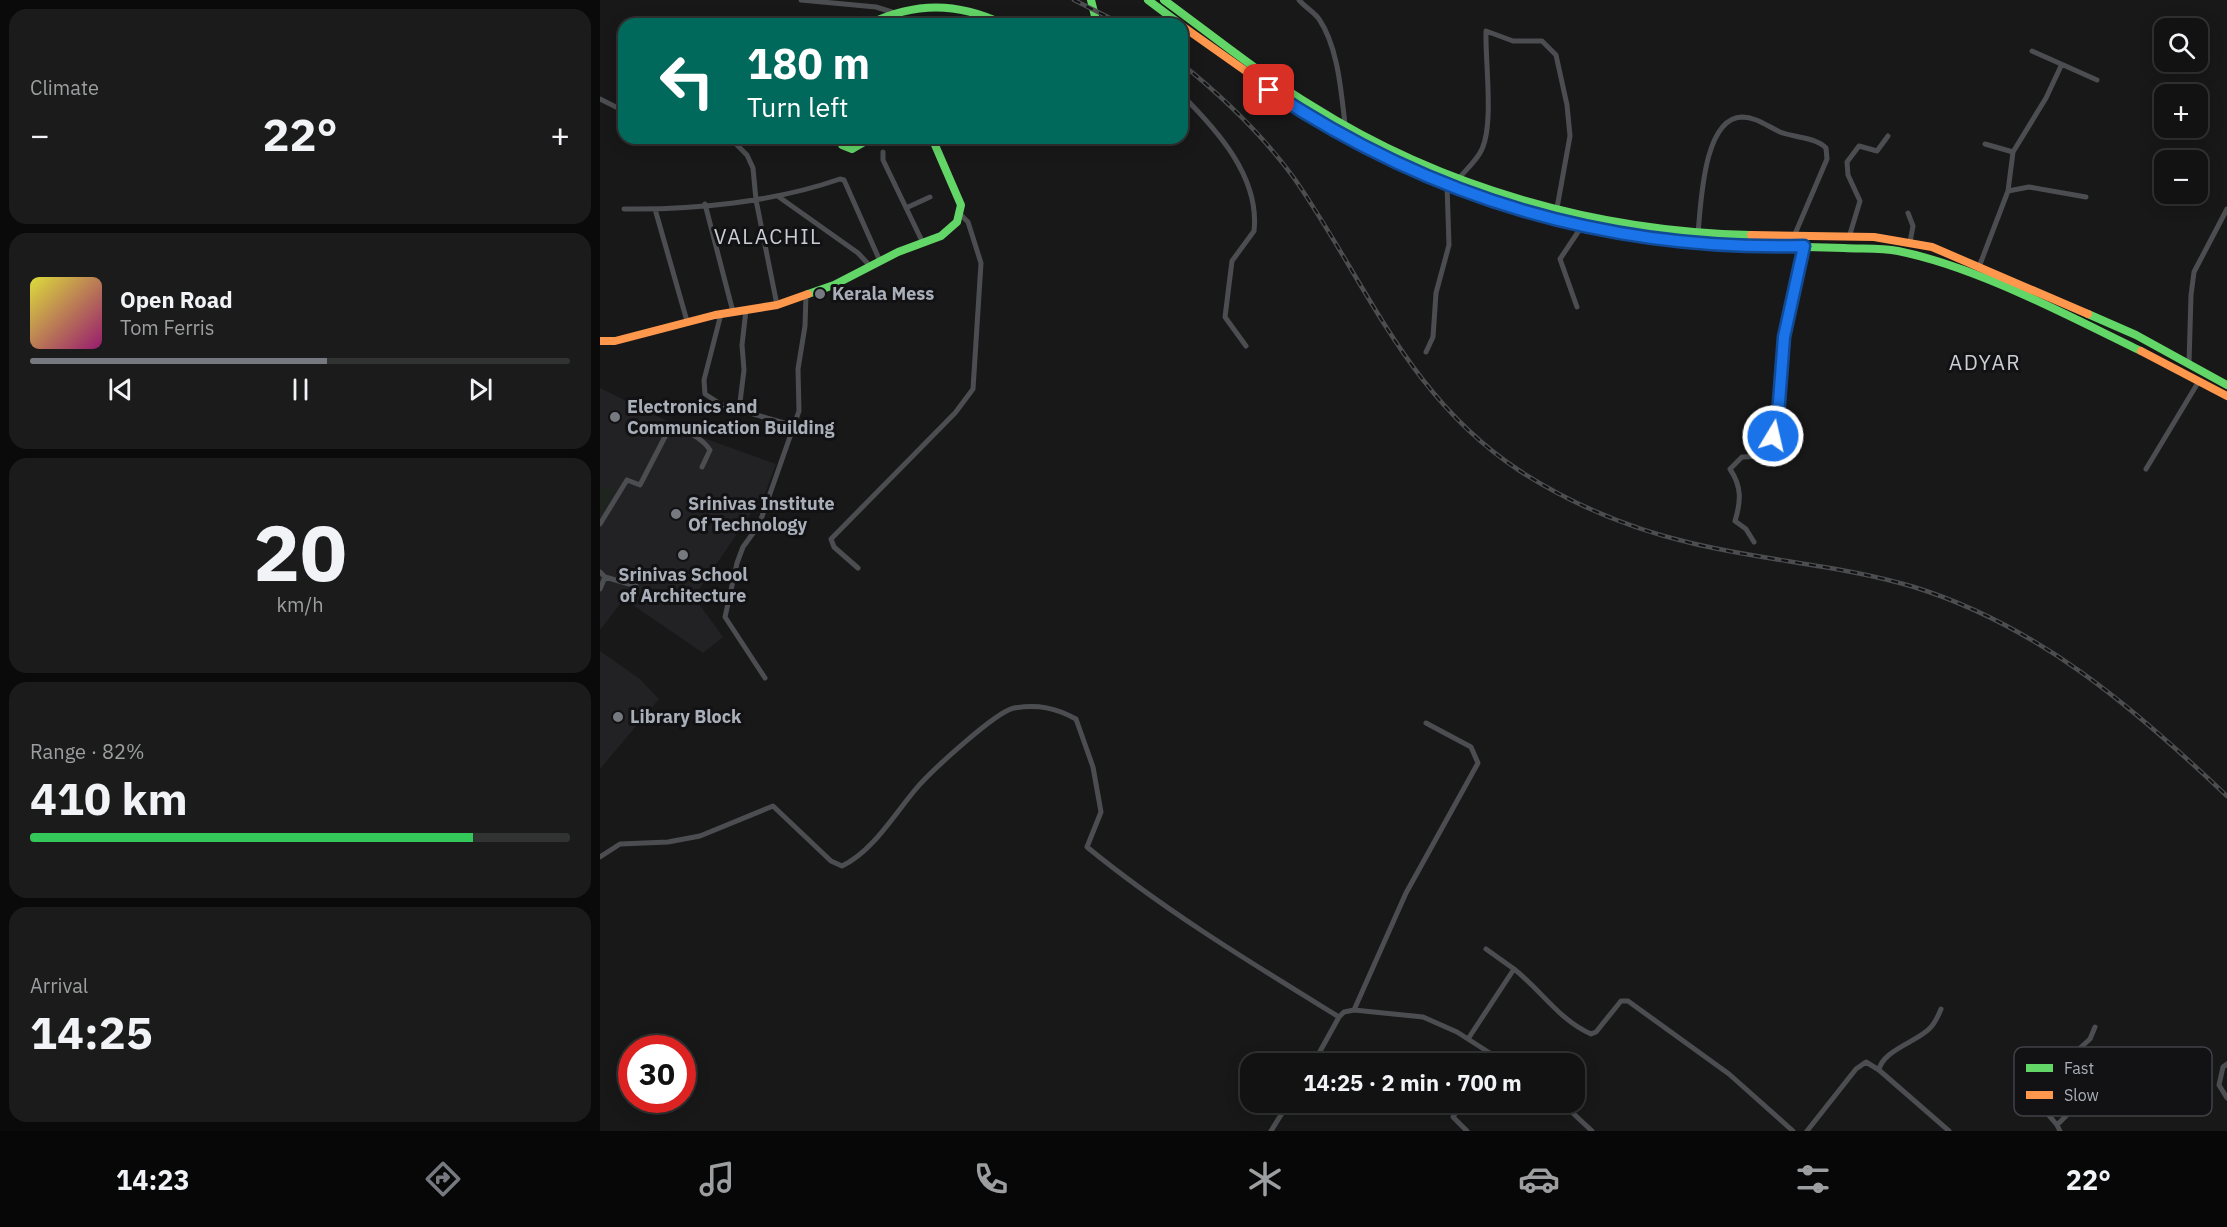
<!DOCTYPE html>
<html lang="en">
<head>
<meta charset="utf-8">
<style>
  :root { --surface:#121212; --page:#1b1b1b; --text:#f1f3f6; --muted:#9c9e9f; --line:#313232; --accent:#767a80 }
  body { margin:0; font-family:"IBM Plex Sans",sans-serif; background:var(--page); color:var(--text); height:100vh; display:flex; flex-direction:column; font-size:22px; white-space:nowrap }
  * { box-sizing:border-box; margin:0 }
  p { font-size:20px; color:var(--muted) }
  .icon { flex:none; width:33px; height:33px; fill:none; stroke:currentColor; stroke-width:2; stroke-linecap:round; stroke-linejoin:round }
  .map { position:relative; flex:1; overflow:hidden }
  .side { display:flex; flex-direction:column; gap:9px; padding:9px; background:#0a0a0a; width:600px }
  .side>* { flex:none }
  .banner { position:absolute; left:18px; top:18px; width:570px; height:126px; border-radius:18px; box-shadow:0 3px 15px #0003,0 0 0 2px var(--line); background:#00695c; color:#fff; overflow:hidden }
  .tools { position:absolute; left:1554px; top:18px; display:grid; gap:12px }
  .tools a { display:grid; place-items:center; width:54px; height:54px; border-radius:12px; background:var(--surface); box-shadow:0 3px 15px #0003,0 0 0 2px var(--line); font-size:30px }
  .speed { position:absolute; left:18px; top:1035px; display:flex; gap:12px; font-size:30px; font-weight:700; text-align:center }
  .speed>* { display:grid; place-content:center; width:78px; height:78px; border-radius:50%; background:var(--surface); box-shadow:0 3px 15px #0003,0 0 0 2px var(--line); line-height:1 }
  .speed .limit { border:9px solid #d22; background:#fff; color:#111 }
  .pin { position:absolute; display:grid; place-items:center; width:51px; height:51px; color:#fff; margin:-26px; border-radius:12px; box-shadow:0 3px 9px #0006 }
  .me { position:absolute; width:66px; margin:-33px; rotate:9deg; stroke-linejoin:round; filter:drop-shadow(0 0 4px #0008) }
  .turn { display:flex; align-items:center; gap:21px; height:126px; padding:0 30px; font-size:27px }
  .turn .icon { width:78px; height:78px; stroke-width:2.5 }
  .turn b { display:block; font-size:42px; line-height:51px }
  .big { font-size:45px; font-weight:700; line-height:1.1 }
  .side .widget { flex:1; display:flex; flex-direction:column; justify-content:center; gap:9px; min-width:0; padding:0 21px; border-radius:18px; background:var(--page) }
  .side .dial { align-items:center; gap:0 }
  .dial b { font-size:78px; line-height:1 }
  .song { display:flex; align-items:center; gap:18px }
  .cover { width:72px; height:72px; border-radius:9px; background:linear-gradient(135deg,hsl(60 70% 55%),hsl(320 70% 35%)) }
  .played { height:6px; border-radius:3px; background:linear-gradient(90deg,var(--accent) 55%,var(--line) 55%) }
  .keys { display:flex; justify-content:space-around; direction:ltr }
  .heat { display:flex; justify-content:space-between; align-items:center; font-size:33px; direction:ltr }
  .charge { height:9px; border-radius:4px; background:linear-gradient(90deg,#34c759 82%,var(--line) 0) }
  .trip { position:absolute; left:640px; top:1053px; width:345px; height:60px; border-radius:18px; background:var(--surface); box-shadow:0 3px 15px #0003,0 0 0 2px var(--line); font-weight:700; line-height:60px; text-align:center }
  .menu { display:flex; height:96px; justify-content:space-around; align-items:center; background:#070707; color:var(--muted) }
  .menu .icon { width:42px; height:42px }
  .menu .active { color:var(--accent) }
  .menu b { font-size:27px; color:var(--text) }
  main { display:flex; flex:1; min-height:0 }
  .map>svg:first-child { display:block }
  .built { fill:#222224 }
  .green { fill:#1e251e }
  .lines { fill:none; stroke-linecap:round; stroke-linejoin:round }
  .street { stroke:#4c4d51; stroke-width:5 }
  .fast { stroke:#63d668; stroke-width:8 }
  .slow { stroke:#ff974d; stroke-width:8 }
  .rail-casing { stroke:#4c4d4f; stroke-width:4.5 }
  .rail { stroke:#121214; stroke-width:2; stroke-dasharray:7; stroke-linecap:butt }
  .route-casing { stroke:#114b97; stroke-width:15 }
  .route { stroke:#1a73e8; stroke-width:10 }
  .poi-dot { fill:#767a80; stroke:#121214; stroke-width:2 }
  .labels { text-anchor:middle; stroke-width:6; stroke-linejoin:round; paint-order:stroke }
  .poi-label { font-size:18px; font-weight:bold; fill:#a9afb8; stroke:#121214; text-anchor:start }
  .quarter-label { font-size:21px; letter-spacing:1.5px; fill:#caced4; stroke:#121214 }
  .key { fill:#121214; stroke:#3f4145; stroke-width:1.5 }
  .key-label { font-size:16px; fill:#a9afb8 }
</style>
</head>
<body>
<main>
<section class="side">
<div class="widget"><p>Climate</p>
<div class="heat"><a>−</a><b class="big">22°</b><a>+</a></div>
</div>
<div class="widget">
<div class="song"><i class="cover"></i><div><b>Open Road</b><p>Tom Ferris</p></div></div>
<div class="played"></div>
<div class="keys"><svg class="icon" aria-label="previous" viewBox="0 0 24 24"><path d="M18 5L8 12l10 7zM5 5v14"/></svg><svg class="icon" aria-label="pause" viewBox="0 0 24 24"><path d="M8 5v14M16 5v14"/></svg><svg class="icon" aria-label="next" viewBox="0 0 24 24"><path d="M6 5l10 7-10 7zM19 5v14"/></svg></div>
</div>
<div class="widget dial"><b>20</b><p>km/h</p></div>
<div class="widget"><p>Range · 82%</p><b class="big">410 km</b><div class="charge"></div></div>
<div class="widget"><p>Arrival</p><b class="big">14:25</b></div>
</section>
<div class="map">
<svg width="1627" height="1131" viewBox="0 0 1627 1131">
  <rect width="100%" height="100%" fill="#181818"/>
  <path class="built" d="M0,388L98,436L176,464L166,491L94,597L123,637L103,653L24,599L0,630Z
    M0,651L40,679L59,699L0,769Z"/>
  <path class="green" d="M0,488L16,489L0,518Z"/>
  <g class="lines">
    <path class="street" d="M201,0L276,7L292,12
      M699,0C705,7 714,12 719,19C738,47 741,91 745,124
      M1432,51L1497,80
      M582,95C617,130 660,177 654,231L632,261L625,317L646,346
      M0,99L24,111
      M130,138L147,155L153,168L156,200L177,305
      M1385,144L1413,152
      M283,152V160L323,243
      M859,178C866,170 878,159 882,149C894,123 885,61 886,31L913,41H942L956,55L967,105L970,136L957,208
      M1408,191L1429,187L1486,197
      M179,197L258,253L271,267
      M105,204L133,312
      M306,208L330,197
      M24,209C94,210 174,202 240,179L244,180L280,261
      M55,209L87,321
      M1308,213L1313,226L1310,242
      M1098,233C1101,205 1103,118 1142,117C1156,117 1167,126 1180,132C1195,138 1216,137 1226,148L1227,159L1195,234
      M1250,234L1260,201L1248,175L1247,162L1259,146L1277,151L1288,136
      M1379,267L1408,191L1413,152L1446,98L1461,66
      M977,307L960,259L982,226
      M121,314L104,380L105,394L122,405L195,426
      M826,352L833,337L836,293L849,245L847,185
      M1589,363L1591,295L1594,272L1627,209
      M139,410L144,370L142,345L146,310
      M1546,469L1599,381
      M0,524L27,480L40,485L70,427C83,427 103,439 110,450L102,467
      M1154,542L1146,529L1135,521C1141,501 1142,487 1130,469L1142,457L1169,456L1178,415L1184,337L1204,246
      M258,568L234,547L231,539L355,413L373,389L381,263L368,222L360,214
      M0,572L5,577L0,589
      M5,577L36,586
      M165,678L125,617L137,563L143,547L159,525L199,411L198,369L205,326L206,295
      M0,857L20,844L68,842L100,836L173,806L231,861L242,866C272,852 294,815 315,790C329,773 395,712 414,708C438,704 456,708 476,719L493,767L501,812L487,847C565,911 653,964 739,1017
      M886,949L914,969
      M1341,1009C1338,1016 1335,1024 1329,1029C1316,1042 1282,1051 1279,1070L1349,1131
      M754,1010L806,893L878,763L871,747L826,723
      M868,1039L914,969C941,990 959,1020 991,1034L996,1032L1021,1001H1028L1129,1074L1193,1131
      M713,1064L739,1017L744,1012L754,1010L823,1017L857,1032L907,1064
      M1627,1064L1623,1067L1619,1085L1627,1098
      M1436,1100L1457,1125
      M863,1102L853,1117L867,1131
      M961,1102L992,1131
      M671,1131L689,1102
      M1207,1131L1256,1069L1266,1062L1279,1070
      M1460,1131L1457,1125L1484,1098L1458,1068L1490,1039L1495,1027"/>
    <path class="fast" d="M491,0L495,16L491,24
      M548,0L580,24
      M564,0C613,36 660,74 712,106C842,188 998,232 1151,235
      M269,24C315,2 357,2 403,24
      M434,24H466
      M241,138L242,145L252,149L271,138
      M828,178C925,217 1026,240 1131,245C1169,246 1207,247 1244,248C1262,249 1281,248 1298,251C1378,267 1468,316 1541,351
      M208,294L234,285L298,252L341,236L357,222L361,205L332,138
      M1488,314L1536,335L1627,385"/>
    <path class="slow" d="M582,26L715,120L828,178
      M1151,235L1274,237L1332,247L1488,314
      M0,341H15L115,315L177,305L208,294
      M1541,351L1627,396"/>
    <defs>
      <path id="rail" d="M474,0L522,24
        M582,64C624,98 662,134 694,178C767,283 807,397 920,471C973,505 1031,529 1091,543C1165,561 1241,565 1314,587C1439,626 1534,708 1627,796"/>
    </defs>
    <use href="#rail" class="rail-casing"/>
    <use href="#rail" class="rail"/>
  </g>
  <g class="lines">
    <defs>
      <path id="route" d="M669,90C832,199 1008,251 1204,246L1184,337L1178,415L1173,436"/>
    </defs>
    <use href="#route" class="route-casing"/>
    <use href="#route" class="route"/>
  </g>
  <g class="poi-dot">
    <circle cx="220" cy="294" r="6"/>
    <circle cx="15" cy="417" r="6"/>
    <circle cx="76" cy="514" r="6"/>
    <circle cx="83" cy="555" r="6"/>
    <circle cx="18" cy="717" r="6"/>
  </g>
  <g class="labels">
    <g class="poi-label">
      <text x="232" y="300">Kerala Mess</text>
      <text x="27" y="413">Electronics and<tspan x="27" dy="21">Communication Building</tspan></text>
      <text x="88" y="510">Srinivas Institute<tspan x="88" dy="21">Of Technology</tspan></text>
      <text x="83" y="581" text-anchor="middle">Srinivas School<tspan x="83" dy="21">of Architecture</tspan></text>
      <text x="30" y="723">Library Block</text>
    </g>
    <g class="quarter-label">
      <text x="168" y="244">VALACHIL</text>
      <text x="1385" y="370">ADYAR</text>
    </g>
  </g>
  <rect x="1414" y="1047" width="198" height="69" rx="9" class="key"/>
  <rect x="1426" y="1064" width="27" height="8" fill="#63d668"/>
  <rect x="1426" y="1091" width="27" height="8" fill="#ff974d"/>
  <g class="key-label">
    <text x="1464" y="1074">Fast</text>
    <text x="1464" y="1101">Slow</text>
  </g>
</svg>
<div class="tools">
<a><svg class="icon" aria-label="search" viewBox="0 0 24 24"><circle cx="10" cy="10" r="6"/><path d="M15 15l6 6"/></svg></a>
<a>+</a>
<a>−</a>
</div>
<div class="speed"><div class="limit">30</div></div>
<div class="pin" style="left:669px;top:90px;background:#d93025"><svg class="icon" aria-label="arrive" viewBox="0 0 24 24"><path d="M6 21V4h12l-3 4 3 4H6"/></svg></div>
<svg class="me" style="left:1173px;top:436px" viewBox="-20 -20 40 40"><circle r="17" fill="#1a73e8" stroke="#fff" stroke-width="3"/><path d="M0-11L8 9 0 5-8 9z" fill="#fff"/></svg>
<div class="trip">14:25 · 2 min · 700 m</div>
<div class="banner">
<div class="turn"><svg class="icon" aria-label="left" viewBox="0 0 24 24"><path d="M17 20v-9H6M10 6l-5 5 5 5"/></svg><div><b>180 m</b>Turn left</div></div>
</div>
</div>
</main>
<nav class="menu">
<b>14:23</b>
<svg class="icon active" aria-label="directions" viewBox="0 0 24 24"><path d="M12 3l9 9-9 9-9-9zM9 14v-3h6M13 9l2 2-2 2"/></svg>
<svg class="icon" aria-label="music" viewBox="0 0 24 24"><path d="M9 18V5l10-2v13"/><circle cx="6" cy="18" r="3"/><circle cx="16" cy="16" r="3"/></svg>
<svg class="icon" aria-label="phone" viewBox="0 0 24 24"><path d="M5 4h4l2 5-3 2q2 4 5 5l2-3 5 2v4C11 20 4 13 5 4z"/></svg>
<svg class="icon" aria-label="climate" viewBox="0 0 24 24"><path d="M12 3v18M4 7l16 10M4 17L20 7"/></svg>
<svg class="icon" aria-label="car" viewBox="0 0 24 24"><path d="M5 17H2v-5l4-1 3-4h7l3 4 3 1v5h-3M9 17h6M6 11h13"/><circle cx="7" cy="17" r="2"/><circle cx="17" cy="17" r="2"/></svg>
<svg class="icon" aria-label="filters" viewBox="0 0 24 24"><path d="M4 7h16M4 17h16"/><circle cx="9" cy="7" r="2"/><circle cx="15" cy="17" r="2"/></svg>
<b>22°</b>
</nav>
</body>
</html>
